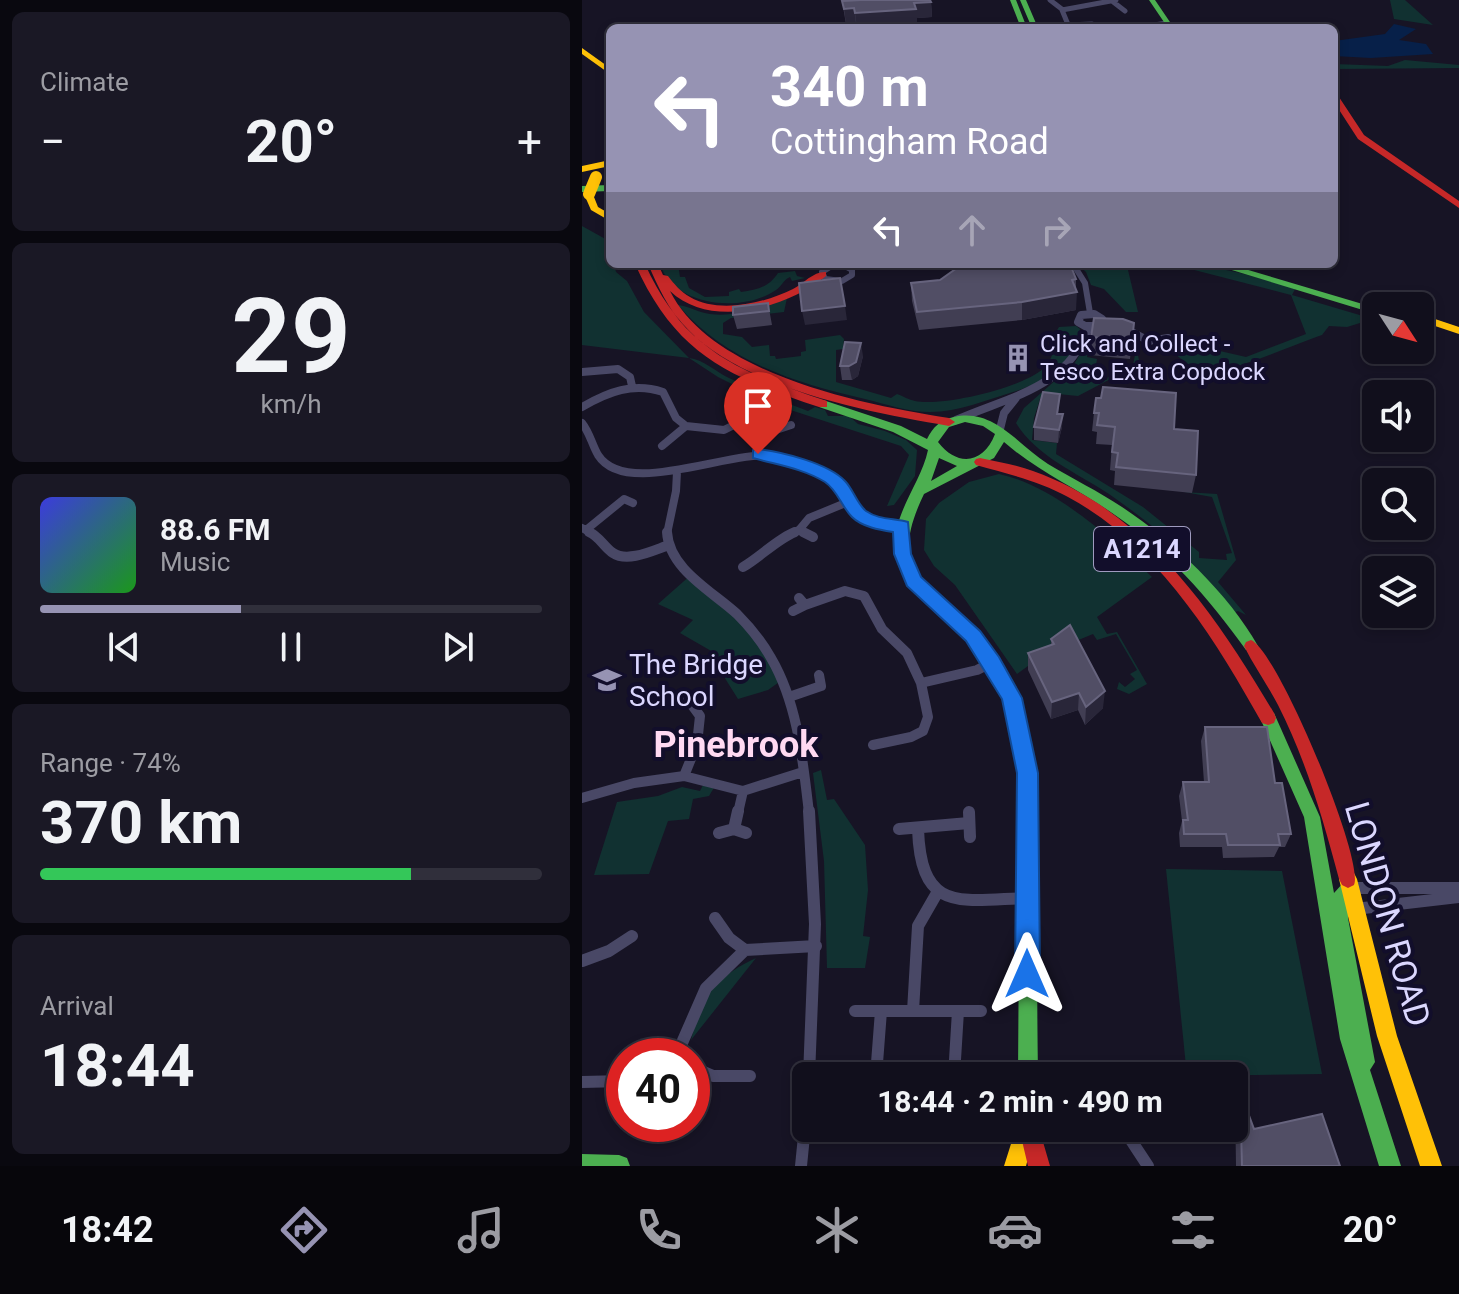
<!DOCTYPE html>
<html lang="en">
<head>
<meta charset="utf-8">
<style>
  :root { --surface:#110f1c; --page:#1a1825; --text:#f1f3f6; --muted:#9c9ca3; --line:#302f3b; --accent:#9693b3 }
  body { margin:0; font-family:Roboto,sans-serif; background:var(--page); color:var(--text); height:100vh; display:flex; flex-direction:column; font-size:30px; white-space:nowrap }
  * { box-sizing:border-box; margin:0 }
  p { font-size:26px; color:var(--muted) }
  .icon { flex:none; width:44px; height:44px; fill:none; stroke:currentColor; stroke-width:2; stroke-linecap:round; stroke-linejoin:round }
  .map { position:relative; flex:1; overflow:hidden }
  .sheet { display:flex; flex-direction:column; gap:12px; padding:12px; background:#09080f; width:582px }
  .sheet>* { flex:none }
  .banner { position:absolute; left:24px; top:24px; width:732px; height:244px; border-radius:12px; box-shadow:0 4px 12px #0003,0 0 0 2px var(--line); background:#9693b3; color:#fff; overflow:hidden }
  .needle { width:52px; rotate:126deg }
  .buttons { position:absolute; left:780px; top:292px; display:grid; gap:16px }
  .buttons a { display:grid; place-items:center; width:72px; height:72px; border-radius:12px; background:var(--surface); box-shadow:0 4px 12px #0003,0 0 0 2px var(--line); font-size:40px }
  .speed { position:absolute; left:24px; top:1038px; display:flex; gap:16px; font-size:40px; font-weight:700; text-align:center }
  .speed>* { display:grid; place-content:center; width:104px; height:104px; border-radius:50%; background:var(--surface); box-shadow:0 4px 12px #0003,0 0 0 2px var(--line); line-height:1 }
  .speed .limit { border:12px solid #d22; background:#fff; color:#111 }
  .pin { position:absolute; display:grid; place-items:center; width:68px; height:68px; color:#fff; margin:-82px -34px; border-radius:50% 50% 50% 0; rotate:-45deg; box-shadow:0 0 8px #0007 }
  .pin .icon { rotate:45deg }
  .me { position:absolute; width:88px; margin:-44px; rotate:0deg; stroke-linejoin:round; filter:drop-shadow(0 0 6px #0008) }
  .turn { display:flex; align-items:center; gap:28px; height:168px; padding:0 32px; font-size:36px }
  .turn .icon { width:104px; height:104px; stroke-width:2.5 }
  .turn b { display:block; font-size:56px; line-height:68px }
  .lanes { display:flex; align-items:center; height:76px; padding:0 32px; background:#0003; justify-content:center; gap:40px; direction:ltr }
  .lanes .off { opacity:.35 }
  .big { font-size:60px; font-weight:700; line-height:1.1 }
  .sheet .tile { flex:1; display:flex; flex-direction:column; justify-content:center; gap:12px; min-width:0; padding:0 28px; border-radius:12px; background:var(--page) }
  .sheet .dial { align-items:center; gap:0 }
  .dial b { font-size:104px; line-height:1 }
  .song { display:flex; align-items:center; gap:24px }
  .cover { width:96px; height:96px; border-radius:12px; background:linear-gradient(135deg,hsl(240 70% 55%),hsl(120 70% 35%)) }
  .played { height:8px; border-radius:4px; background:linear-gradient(90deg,var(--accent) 40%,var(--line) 40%) }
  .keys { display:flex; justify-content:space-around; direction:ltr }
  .heat { display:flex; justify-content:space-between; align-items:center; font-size:44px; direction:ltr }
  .charge { height:12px; border-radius:6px; background:linear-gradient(90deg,#34c759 74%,var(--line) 0) }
  .trip { position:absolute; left:210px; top:1062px; width:456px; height:80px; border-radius:12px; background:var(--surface); box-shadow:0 4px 12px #0003,0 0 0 2px var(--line); font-weight:700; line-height:80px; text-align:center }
  .dock { display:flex; height:128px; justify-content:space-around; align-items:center; background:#07060b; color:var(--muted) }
  .dock .icon { width:56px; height:56px }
  .dock .selected { color:var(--accent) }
  .dock b { font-size:36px; color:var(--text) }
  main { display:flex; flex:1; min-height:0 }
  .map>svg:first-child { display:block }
  .green { fill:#113131 }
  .water { fill:#072049 }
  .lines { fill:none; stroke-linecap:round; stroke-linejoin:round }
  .stream { stroke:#072049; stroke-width:2 }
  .street-far4 { stroke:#494866; stroke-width:5 }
  .street-far3 { stroke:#494866; stroke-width:6 }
  .street-far2 { stroke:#494866; stroke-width:8 }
  .street-far1 { stroke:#494866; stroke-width:10 }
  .street { stroke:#494866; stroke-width:12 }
  .fast { fill:#4caf50; fill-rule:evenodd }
  .slow { fill:#ffc107; fill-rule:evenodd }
  .jam { fill:#c62828; fill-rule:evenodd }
  .slow-bridge { stroke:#ffc107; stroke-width:12 }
  .wall { fill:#413e53 }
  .shaded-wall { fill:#292639 }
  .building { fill:#514e65; stroke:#67647e; stroke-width:2 }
  .route { fill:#1a73e8; stroke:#114b97; stroke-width:2 }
  .labels { text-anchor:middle; stroke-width:8; stroke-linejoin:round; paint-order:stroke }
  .far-poi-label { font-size:24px; fill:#dbd7ff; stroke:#120e2b; text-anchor:start }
  .shield { fill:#120e2b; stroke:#9f9bbf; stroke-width:2 }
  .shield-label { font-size:26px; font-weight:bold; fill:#dbd7ff }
  .poi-label { font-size:28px; fill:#dbd7ff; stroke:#120e2b; text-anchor:start }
  .near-street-label { font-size:34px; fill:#dbd7ff; stroke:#120e2b }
  .district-label { font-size:36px; font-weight:bold; fill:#ffd9f2; stroke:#120e2b }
</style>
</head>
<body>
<main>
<section class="sheet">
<div class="tile"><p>Climate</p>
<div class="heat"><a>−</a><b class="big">20°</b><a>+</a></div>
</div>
<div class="tile dial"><b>29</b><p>km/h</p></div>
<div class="tile">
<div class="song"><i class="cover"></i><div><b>88.6 FM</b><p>Music</p></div></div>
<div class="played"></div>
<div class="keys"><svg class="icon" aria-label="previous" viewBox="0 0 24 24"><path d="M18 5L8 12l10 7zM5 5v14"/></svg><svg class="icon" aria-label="pause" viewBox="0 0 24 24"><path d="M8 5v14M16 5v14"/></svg><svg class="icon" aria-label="next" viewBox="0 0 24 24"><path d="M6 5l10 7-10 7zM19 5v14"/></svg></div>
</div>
<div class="tile"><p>Range · 74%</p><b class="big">370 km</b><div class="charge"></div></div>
<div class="tile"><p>Arrival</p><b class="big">18:44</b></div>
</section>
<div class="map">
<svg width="877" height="1166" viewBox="0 0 877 1166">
  <rect width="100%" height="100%" fill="#171425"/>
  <path class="green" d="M808,0H823L851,25L812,19Z
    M823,60L877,65V68L752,69V64L806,66Z
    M0,226L27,241L28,264H32L34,272L45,281L62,312L107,358C121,359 134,372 147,378C173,390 199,401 226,411L233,407L243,410L246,416H267L276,424L303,431L324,440L335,450L333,476L312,505L305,506L327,455L319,446L190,404L136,377L107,358L0,345Z
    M78,264H96L98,277H103L107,288L123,297L147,296V292L157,289L159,292C175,290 187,287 196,273L213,271L215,276L223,278L210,281L208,277C201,280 200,286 194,290C160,313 92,307 78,264Z
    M495,264H553L546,270L556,312H544L522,289L509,285L504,272Z
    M589,264C632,264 673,276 713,289L710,295L791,319L765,327L747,326L740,335C716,343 645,374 625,372C611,371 592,354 584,344L603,343L664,357L724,334L709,295Z
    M205,298L202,312L149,318L141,323V334L160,337L170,347L187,345L188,356H193L194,359L219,356V352L224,351L223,340L258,335L262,339L261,349L254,350V382L309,398L315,394C321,396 327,400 333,401C359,407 446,387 464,366C475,354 468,340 477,327L494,326L498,329C494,363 461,383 431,392C404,400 377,412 348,412C326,412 304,404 283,399C212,383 144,361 96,305C107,306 117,313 128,314C156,318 179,304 205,298Z
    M511,334L552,336L558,365L547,368L543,365H551L553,355L511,336L505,357L515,359L512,379L525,380L526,377H531L533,369L527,368L531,364L536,375L496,396L466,393L458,399L452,418L450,440L475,443L474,454L561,507L617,552V558L645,560L644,554L650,553L630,497L602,492L635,494L654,560L636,582L664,615L656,611L651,613L600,556L602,552C578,532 553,512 527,494C494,472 455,457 434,423L442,408L492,364Z
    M417,474C473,486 530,539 570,577L515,617L525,634L535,632L565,684L547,694L535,689L537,682L543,687L553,679L548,674L555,670L534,634L515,640L511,634L494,641L486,639L494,631L435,674L373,585L352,566L342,550L344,519L357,503L387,482Z
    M110,574L162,621L200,680L186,690L156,699L134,664L131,652L98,633L111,620L76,604Z
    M239,770L245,800L252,799L283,845L286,890L281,936L288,937L283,968H245L242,861L231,773Z
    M122,783L133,786L127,796L111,799L107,819L86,821L67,874L12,875L35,802L76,796L100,787L118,791Z
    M584,869L700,871L740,1074L605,1076Z
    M174,958L109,1040C120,996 132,978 174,958Z"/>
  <path class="water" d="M812,24L834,29L817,40L844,44L851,54L789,58L752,56V41L803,34Z"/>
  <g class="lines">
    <path class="stream" d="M374,26L395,25"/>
    <path class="street-far4" d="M468,0L481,10
      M530,1L543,11
      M486,25L510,24
      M487,27L480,10L534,0
      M553,28L585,23"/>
    <path class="street-far3" d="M491,264L503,283L508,313
      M251,265H261L270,270V275L260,281L243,279L240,272Z"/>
    <path class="street-far2" d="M512,314L520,319L515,326H503L496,322L499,315Z
      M542,328L567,341L586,338
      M0,372L36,369L48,377L50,386
      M0,407C26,392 51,382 81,392L94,418L104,426L142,430L154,424L188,432L209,425
      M374,420C428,396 485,389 507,327
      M0,423C8,433 10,445 16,455C44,499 149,449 193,456C213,460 239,468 254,482C260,488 263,496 267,503C277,522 300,525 320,527
      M154,424L164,416
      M417,433L422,413L434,398
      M80,446L104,426
      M0,528L11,534
      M4,530L42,499L51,503
      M217,530L225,534
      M85,534L94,491L95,472
      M208,534L217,530L227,518L266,502"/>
    <path class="street-far1" d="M7,532C18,537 22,547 31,553C46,563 72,550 87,545
      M85,532C87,569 130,591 155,614C168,627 180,642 189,658C216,704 221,762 227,813
      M221,532L231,537
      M161,567C178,557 197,538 213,532
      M217,598L223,605L263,591L282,596L300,629L325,653L339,683L346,717L341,731L329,737L291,745
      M211,611L223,605
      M339,683L395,670L411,662
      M207,697L239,686L237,675
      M95,698L107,701L118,716L115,744L102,776
      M0,798L52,783L102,776L161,791L221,772
      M156,813L161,791"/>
    <path class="street" d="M227,811L233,924L227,1076
      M387,812L388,837
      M152,829L164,833
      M317,829L387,823
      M336,829C339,914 378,900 446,898
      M137,833L152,829L156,811
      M768,888H877
      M773,909L877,897
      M133,918L147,938L163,950
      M0,961L27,951L50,936
      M273,1011H399
      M331,1011L336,926L355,893
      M91,1056L96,1052L124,988L163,950L234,946
      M110,1067L131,1076H168
      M294,1076L299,1011
      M372,1076L376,1011
      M0,1082L42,1081
      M541,1128L566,1166
      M219,1166L224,1116"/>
    <path class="fast" d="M428,0H434L445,28H439Z
      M438,0H444L456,28H450Z
      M567,0H573L592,28H586Z
      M28,185V191L0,192V186Z
      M630,264H646L794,308V314Z
      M241,400L319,426L345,439C351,427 358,420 372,417C412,408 436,445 466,464C491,479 516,491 540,507C590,540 647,594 676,646L674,650H664C627,598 584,549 530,513C494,488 455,471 422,442L412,458L342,494C306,569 340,577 389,625C409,644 424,670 435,696C459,754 455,814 455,875C455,942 455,1009 456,1076H436L438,784C435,737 423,690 394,652C369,617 316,595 313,548C311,513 339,483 346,450L311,432L237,407V401ZM383,422L401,426L413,434C402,463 376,468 356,442L367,427ZM357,458L375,466L349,481Z
      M686,711L692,713L738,817L752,893L762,882L768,879L774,882L777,888L768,902L766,918L793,1062L788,1070L819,1166H797L758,1039L722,817L678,718L680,713Z
      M0,1154L37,1155L45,1158L48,1166H0Z"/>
    <path class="slow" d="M0,48L28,68V74L0,54Z
      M28,160V166L0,172V166Z
      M4,192H10L16,207L28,214V221L9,210L2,194Z
      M838,314L877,327V334L838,321Z
      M766,870L772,873L775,879L815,1036L860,1166H838L795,1036L757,879L760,873Z
      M434,1128H454L444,1166H422Z"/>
    <path class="jam" d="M752,94H755L782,135L877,201V208L776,139L752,102Z
      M53,264H63C103,352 158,372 245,401V407H237C147,377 94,355 53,264Z
      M66,264H76L81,275L86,276C92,284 99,292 108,297C137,314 183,303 211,289C222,283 232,271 244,272V276C205,308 129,330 88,291C130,375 282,405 367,418L373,422L367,426C285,412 163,389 104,328C86,309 76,287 66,264Z
      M398,458C416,462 435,465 451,471C564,511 634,615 692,713L694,718L692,723L686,725L680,723C632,637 575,545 486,497C457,481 426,474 394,465L392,462L394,459Z
      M669,640C696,651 783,860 772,885L766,888L760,885L757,879C741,819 724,760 696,705C685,684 672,666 662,646L664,642Z
      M437,1128H457L468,1166H446Z"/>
    <path class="slow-bridge" d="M7,194L14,177"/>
  </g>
  <path class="wall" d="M260,1L349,2L350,17L335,18V24L275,28L274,23L264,24Z
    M385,264H488L494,279V310L440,320L337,330L330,301L329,283L358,280L385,267Z
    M186,303L190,325L155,329L151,315Z
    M552,323L548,359L508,355L509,337Z
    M281,356L276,376L270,380H260L258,366Z
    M478,394L476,414L480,427L476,443L452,440V427Z
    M512,413L592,429L614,475L610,493L532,485L533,471L528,470L530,445L514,444L515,432L510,431Z
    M469,639L521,708L503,725L496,710L469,719L446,670V653L469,645Z
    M623,727L709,834L703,847H697L692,857L641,858L640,847H598L597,833L600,821L597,796L601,782H622L619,741Z
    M658,1091L672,1129L758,1166H654L653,1099Z"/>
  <path class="shaded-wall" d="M349,2L350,17L335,18V24L275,28L273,13L332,3Z
    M272,8L274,23L264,24L262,9Z
    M495,292L494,310L440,320V302Z
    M263,306L265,320L223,325L220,311Z
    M279,343L281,356L276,376L270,380L267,366Z
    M481,414L480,427L476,443L477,430Z
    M523,691L521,708L503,725L504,707Z
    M497,693L496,710L469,719L470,702Z"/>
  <path class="building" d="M279,0H348L349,2L332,3L334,9L273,13L272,8L262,9L260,1Z
    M385,264H488L494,279L490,280L495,292L440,302L335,312L329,283L358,280L375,268L386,267Z
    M258,278L263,306L220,311L217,283Z
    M186,303L187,311L151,315V307Z
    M512,318L541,319L552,323L550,341L509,337Z
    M263,342L279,343L274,362L267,366H258Z
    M521,387L594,393L592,429L616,431L614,475L534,467L536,453L530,452L533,427L515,425L517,413H512L514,398H519Z
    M461,392L478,394L475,414H481L477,430L452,427Z
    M488,625L523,691L504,707L497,693L470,702L446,653L472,644L469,639Z
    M623,727H685L693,783H700L709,834H696L698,845H646L644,834H602L601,820H606L601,782H627Z
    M658,1091L672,1129L740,1114L758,1166H660Z"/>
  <path class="route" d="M176,449C200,452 246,463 263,481C271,489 275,504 284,511C297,520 312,518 326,522L329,554L339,577L398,631L417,657L440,698L456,773L458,974L454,983L445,987L436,983L433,974L435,773L420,699L384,641L325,586L312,554L311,532C298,530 280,527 270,517C259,506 256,491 243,482C220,468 195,465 171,458V450Z"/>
  <defs>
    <symbol id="building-bare" viewBox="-9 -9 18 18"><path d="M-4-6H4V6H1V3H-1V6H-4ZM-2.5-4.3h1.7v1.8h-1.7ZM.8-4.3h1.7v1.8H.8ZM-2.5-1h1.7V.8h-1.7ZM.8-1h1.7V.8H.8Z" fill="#9693b3" stroke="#120e2b" stroke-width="2.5" paint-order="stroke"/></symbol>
    <symbol id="school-bare" viewBox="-9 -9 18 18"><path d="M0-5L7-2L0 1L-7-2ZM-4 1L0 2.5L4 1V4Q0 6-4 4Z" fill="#9693b3" stroke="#120e2b" stroke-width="2.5" paint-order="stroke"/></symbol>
  </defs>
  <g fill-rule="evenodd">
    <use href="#building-bare" x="416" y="338" width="40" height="40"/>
    <use href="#school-bare" x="5" y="660" width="40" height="40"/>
  </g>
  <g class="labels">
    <g class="far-poi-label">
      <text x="458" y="352">Click and Collect -<tspan x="458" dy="28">Tesco Extra Copdock</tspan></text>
    </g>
    <rect class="shield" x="512" y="527" width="96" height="44" rx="6"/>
    <g class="shield-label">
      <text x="560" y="558">A1214</text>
    </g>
    <g class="poi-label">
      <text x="47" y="674">The Bridge<tspan x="47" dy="32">School</tspan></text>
    </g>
    <g class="near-street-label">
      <text transform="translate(806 914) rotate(74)" y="12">LONDON ROAD</text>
    </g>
    <g class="district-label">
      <text x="154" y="757">Pinebrook</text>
    </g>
  </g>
</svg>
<div class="buttons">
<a><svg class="needle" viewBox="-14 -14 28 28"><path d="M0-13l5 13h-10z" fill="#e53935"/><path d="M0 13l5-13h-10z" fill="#9c9ca3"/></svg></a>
<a><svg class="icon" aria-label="sound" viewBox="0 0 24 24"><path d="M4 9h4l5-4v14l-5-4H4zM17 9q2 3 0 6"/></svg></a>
<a><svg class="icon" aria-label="search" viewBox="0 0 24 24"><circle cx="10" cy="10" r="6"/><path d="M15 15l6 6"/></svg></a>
<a><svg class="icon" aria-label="layers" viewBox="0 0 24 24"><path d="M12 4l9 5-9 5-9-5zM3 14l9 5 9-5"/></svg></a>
</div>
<div class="speed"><div class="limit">40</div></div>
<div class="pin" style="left:176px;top:454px;background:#d93025"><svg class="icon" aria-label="arrive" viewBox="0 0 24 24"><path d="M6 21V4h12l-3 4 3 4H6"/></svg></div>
<svg class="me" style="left:445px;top:974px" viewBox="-20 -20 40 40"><path d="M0-17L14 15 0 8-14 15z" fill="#1a73e8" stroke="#fff" stroke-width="4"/></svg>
<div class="trip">18:44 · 2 min · 490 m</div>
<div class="banner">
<div class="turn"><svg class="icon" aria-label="left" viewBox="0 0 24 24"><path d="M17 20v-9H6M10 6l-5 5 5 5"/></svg><div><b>340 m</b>Cottingham Road</div></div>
<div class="lanes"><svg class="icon" aria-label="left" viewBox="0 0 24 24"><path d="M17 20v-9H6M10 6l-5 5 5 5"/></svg><svg class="icon off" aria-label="ahead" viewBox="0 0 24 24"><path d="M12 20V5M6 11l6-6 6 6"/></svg><svg class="icon off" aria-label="right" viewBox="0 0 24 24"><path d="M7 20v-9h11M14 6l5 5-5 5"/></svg></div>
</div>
</div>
</main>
<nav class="dock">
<b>18:42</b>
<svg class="icon selected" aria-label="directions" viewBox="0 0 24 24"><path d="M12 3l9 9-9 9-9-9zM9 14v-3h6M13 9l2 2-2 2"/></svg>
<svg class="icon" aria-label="music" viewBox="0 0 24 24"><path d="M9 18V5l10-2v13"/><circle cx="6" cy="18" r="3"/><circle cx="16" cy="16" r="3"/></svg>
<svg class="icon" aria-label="phone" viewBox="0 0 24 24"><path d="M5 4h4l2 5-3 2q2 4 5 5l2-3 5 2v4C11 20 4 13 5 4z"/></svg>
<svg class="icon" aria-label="climate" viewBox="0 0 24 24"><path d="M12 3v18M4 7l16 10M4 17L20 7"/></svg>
<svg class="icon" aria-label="car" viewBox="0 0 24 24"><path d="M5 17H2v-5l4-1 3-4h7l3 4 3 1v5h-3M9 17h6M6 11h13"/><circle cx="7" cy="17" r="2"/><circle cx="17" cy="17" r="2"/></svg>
<svg class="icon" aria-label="filters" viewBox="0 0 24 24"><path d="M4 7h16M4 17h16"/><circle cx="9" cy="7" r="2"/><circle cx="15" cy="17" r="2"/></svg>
<b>20°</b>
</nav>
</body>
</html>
